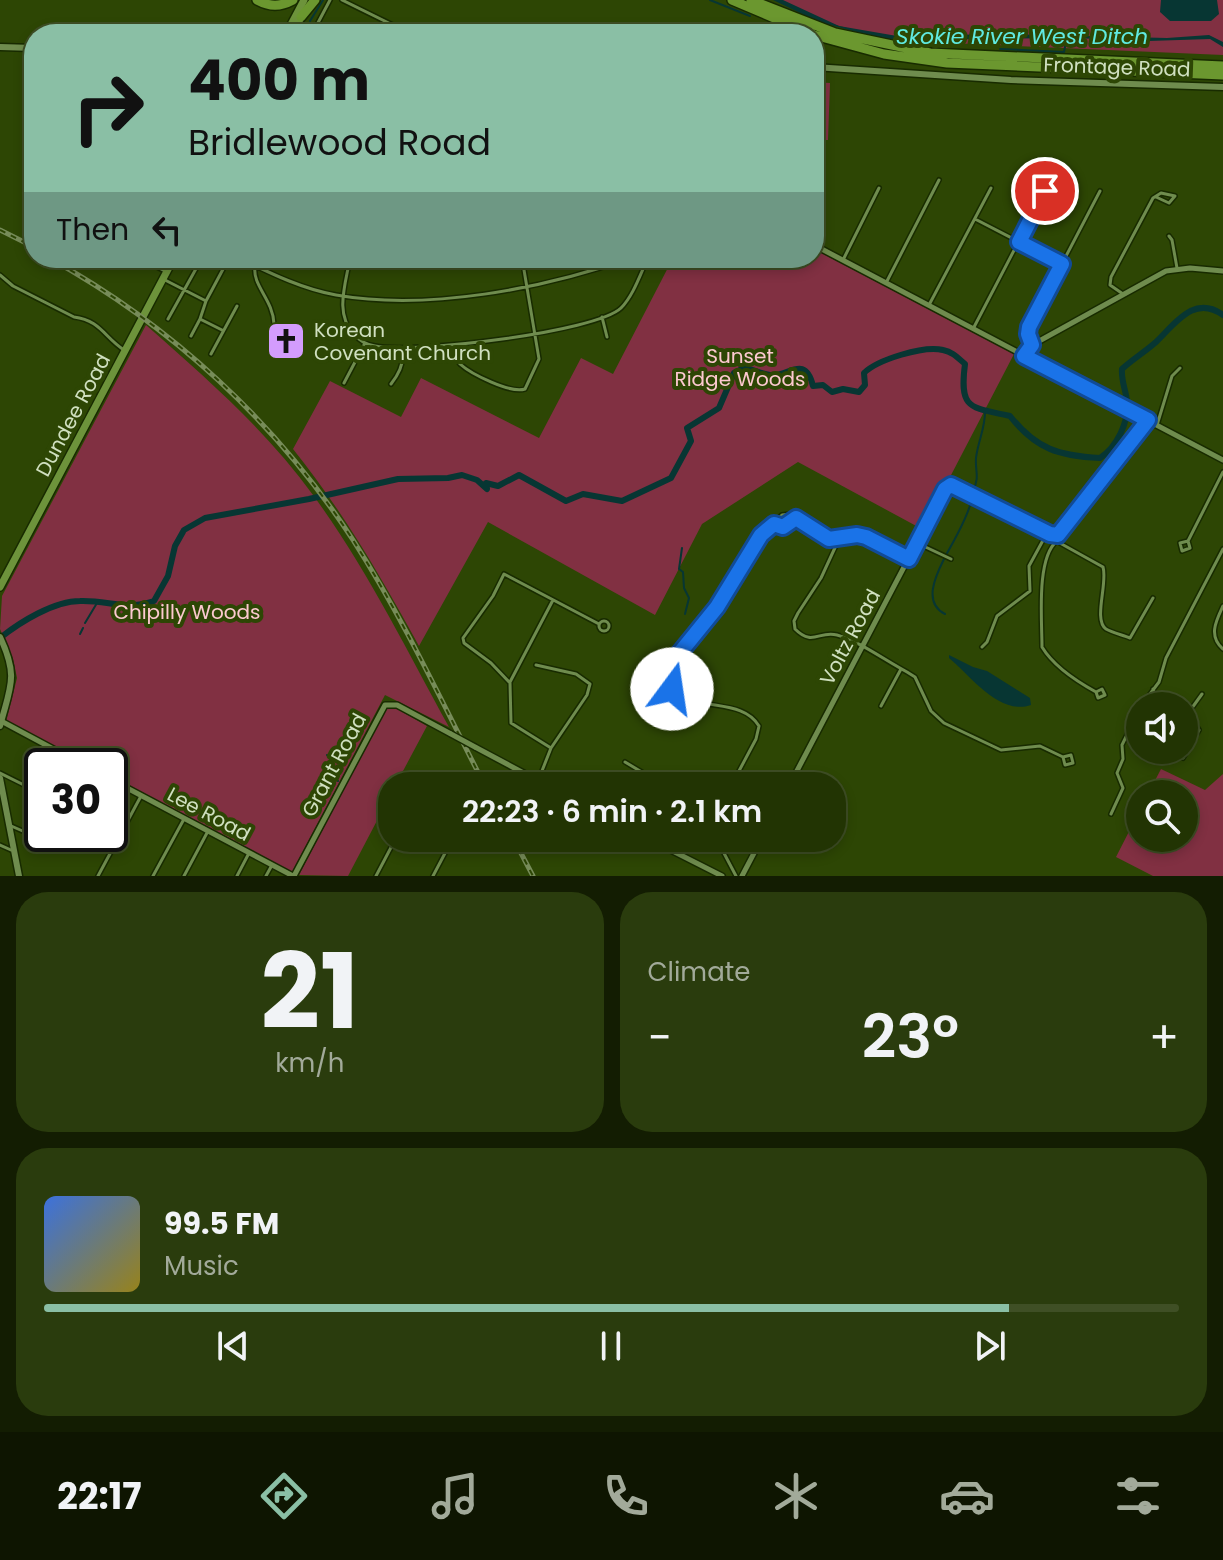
<!DOCTYPE html>
<html lang="en">
<head>
<meta charset="utf-8">
<style>
  :root { --surface:#223403; --page:#2a3c0d; --text:#f1f3f6; --muted:#a2aa9a; --line:#3f4f25; --accent:#8abfa5 }
  body { margin:0; font-family:Poppins,sans-serif; background:var(--page); color:var(--text); height:100vh; display:flex; flex-direction:column; font-size:30px; white-space:nowrap }
  * { box-sizing:border-box; margin:0 }
  p { font-size:26px; color:var(--muted) }
  .icon { flex:none; width:44px; height:44px; fill:none; stroke:currentColor; stroke-width:2; stroke-linecap:round; stroke-linejoin:round }
  .map { position:relative; height:876px; overflow:hidden }
  .panel { display:flex; flex-direction:column; gap:16px; padding:16px; background:#131d02; flex:1 }
  .panel>* { flex:none }
  .top-card { position:absolute; left:24px; top:24px; width:800px; height:244px; border-radius:32px; box-shadow:0 4px 12px #0003,0 0 0 2px var(--line); background:#8abfa5; color:#111; overflow:hidden }
  .controls { position:absolute; left:1126px; top:692px; display:grid; gap:16px }
  .controls a { display:grid; place-items:center; width:72px; height:72px; border-radius:50%; background:var(--surface); box-shadow:0 4px 12px #0003,0 0 0 2px var(--line); font-size:40px }
  .speed { position:absolute; left:24px; top:748px; display:flex; gap:16px; font-size:40px; font-weight:700; text-align:center }
  .speed>* { display:grid; place-content:center; width:104px; height:104px; border-radius:50%; background:var(--surface); box-shadow:0 4px 12px #0003,0 0 0 2px var(--line); line-height:1 }
  .speed .limit { border:4px solid #111; border-radius:12px; background:#fff; color:#111 }
  .pin { position:absolute; display:grid; place-items:center; width:68px; height:68px; color:#fff; margin:-34px; border:4px solid #fff; border-radius:50%; box-shadow:0 2px 8px #0007 }
  .me { position:absolute; width:88px; margin:-44px; rotate:14deg; stroke-linejoin:round; filter:drop-shadow(0 0 6px #0008) }
  .turn { display:flex; align-items:center; gap:28px; height:168px; padding:0 32px; font-size:36px }
  .turn .icon { width:104px; height:104px; stroke-width:2.5 }
  .turn b { display:block; font-size:56px; line-height:68px }
  .then { display:flex; align-items:center; height:76px; padding:0 32px; background:#0003; gap:16px; font-size:30px }
  .big { font-size:60px; font-weight:600; line-height:1.1 }
  .panel .widget { flex:1; display:flex; flex-direction:column; justify-content:center; gap:12px; min-width:0; padding:0 28px; border-radius:32px; background:var(--page) }
  .panel .dial { align-items:center; gap:0 }
  .dial b { font-size:104px; line-height:1 }
  .song { display:flex; align-items:center; gap:24px }
  .cover { width:96px; height:96px; border-radius:12px; background:linear-gradient(135deg,hsl(220 70% 55%),hsl(50 70% 35%)) }
  .played { height:8px; border-radius:4px; background:linear-gradient(90deg,var(--accent) 85%,var(--line) 85%) }
  .keys { display:flex; justify-content:space-around; direction:ltr }
  .heat { display:flex; justify-content:space-between; align-items:center; font-size:44px; direction:ltr }
  .panel .tiles { flex:1; display:grid; gap:16px; grid-template-columns:1fr 1fr }
  .widget:last-child { grid-column:span 2 }
  .trip { position:absolute; left:378px; top:772px; width:468px; height:80px; border-radius:32px; background:var(--surface); box-shadow:0 4px 12px #0003,0 0 0 2px var(--line); font-weight:600; line-height:80px; text-align:center }
  .tabs { display:flex; height:128px; justify-content:space-around; align-items:center; background:#0e1501; color:var(--muted) }
  .tabs .icon { width:56px; height:56px }
  .tabs .active { color:var(--accent) }
  .tabs b { font-size:36px; color:var(--text) }
  .map>svg:first-child { display:block }
  .green { fill:#813042 }
  .water { fill:#073633 }
  .lines { fill:none; stroke-linecap:round; stroke-linejoin:round }
  .stream { stroke:#073633; stroke-width:2 }
  .river { stroke:#073633; stroke-width:6 }
  .minor-casing { stroke:#182b00; stroke-width:6 }
  .tertiary-casing { stroke:#182b00; stroke-width:8 }
  .secondary-casing { stroke:#182b00; stroke-width:9 }
  .primary-casing { stroke:#182b00; stroke-width:10 }
  .motorway-casing { stroke:#182b00; stroke-width:12 }
  .minor { stroke:#6f8c4e; stroke-width:3 }
  .tertiary { stroke:#6f8c4e; stroke-width:5 }
  .secondary { stroke:#6f8c4e; stroke-width:6 }
  .primary { stroke:#6d933b; stroke-width:7 }
  .motorway { stroke:#6b972f; stroke-width:9 }
  .rail-casing { stroke:#778c59; stroke-width:5 }
  .rail { stroke:#2d4604; stroke-width:2; stroke-dasharray:6; stroke-linecap:butt }
  .tertiary-bridge-casing { stroke:#182b00; stroke-width:8; stroke-linecap:butt }
  .tertiary-bridge { stroke:#6f8c4e; stroke-width:5 }
  .route-casing { stroke:#114b97; stroke-width:20 }
  .route { stroke:#1a73e8; stroke-width:14 }
  .labels { text-anchor:middle; stroke-width:8; stroke-linejoin:round; paint-order:stroke }
  .street-label { font-size:20px; fill:#d0e0c0; stroke:#2d4604 }
  .poi-label { font-size:20px; fill:#d0e0c0; stroke:#2d4604; text-anchor:start }
  .park-label { font-size:20px; fill:#fdc9d0; stroke:#2d4604 }
  .water-label { font-size:22px; font-style:italic; fill:#60eae1; stroke:#2d4604 }
</style>
</head>
<body>
<div class="map">
<svg width="1223" height="876" viewBox="0 0 1223 876">
  <rect width="100%" height="100%" fill="#2d4604"/>
  <path class="green" d="M777,0H1223V55L927,42V39L922,38L870,34L832,24Z
    M814,82L830,83L828,140H814Z
    M814,249L1014,354L949,479H946L920,528L798,462L702,524L655,615L488,522L419,646C380,575 344,513 293,449L330,381L401,417L421,378L539,438L581,358L613,374L673,258H814Z
    M146,325C205,377 266,430 313,495C366,567 406,649 449,727L385,695L292,872L110,776V766H91L6,722L17,678L13,659L0,629L2,596Z
    M392,706L427,726L395,786H392V792L348,876L299,875L385,710Z
    M1161,769L1205,790L1223,774V876H1153L1116,857L1140,810V838H1184V794H1148Z"/>
  <path class="water" d="M773,0H783L839,26L897,36L1002,34L1167,38L1209,35L1223,42V47L1210,39L1149,41L1073,38L1066,42L1063,38L908,40L879,38L819,22Z
    M1161,0H1217L1219,14L1211,21H1170L1160,12Z
    M949,655L973,667L987,671L1030,698L1031,705C999,716 970,675 949,658Z"/>
  <g class="lines">
    <path class="stream" d="M710,0L750,16
      M310,21L323,0
      M1000,49L1064,52L1066,42
      M973,491C980,476 975,472 976,458C978,441 985,429 985,412
      M682,548L679,569L683,572L684,588L689,598L685,614
      M946,555C954,541 971,511 972,496
      M944,559C935,577 923,603 945,614
      M85,623L97,603
      M80,634L83,628
      M327,755L331,760L330,772L338,781"/>
    <path class="river" d="M0,638C20,622 54,601 80,601C110,600 123,611 154,601L168,576L175,546L184,530L205,518L309,499L398,479L448,478L462,475L477,480L487,489L486,483L498,486L519,475L566,501L583,494L622,501L671,478L691,441L687,428L719,408L734,373L744,368C753,369 761,374 770,375C787,378 805,353 813,386L823,385L832,392L843,389L859,392L865,385L864,373C877,360 924,345 943,350C953,352 958,358 965,364C959,410 970,407 1010,416C1036,449 1059,456 1100,458C1117,447 1129,422 1127,402C1126,390 1121,381 1122,369C1133,359 1146,351 1156,342C1175,324 1194,294 1223,315"/>
    <defs>
      <path id="minor" d="M342,0L411,34
        M312,34L330,0
        M814,210L816,208
        M975,219L1060,263
        M1169,236L1172,240L1177,268
        M239,258C270,273 302,289 336,295C427,311 543,289 630,258
        M350,258C346,283 334,314 354,334C359,340 367,345 375,346C412,354 596,332 621,308C633,296 640,275 647,260
        M843,260L879,188
        M147,262L167,272
        M255,266C252,286 273,299 274,324
        M0,275L13,286L74,317C100,320 105,338 124,350
        M163,279L206,301
        M886,283L939,180
        M1123,294L1110,285L1111,277L1153,198L1161,193L1175,196L1169,203L1156,197
        M929,305L991,188
        M602,317L607,337
        M168,319L202,258
        M200,319L222,330
        M973,329L1045,191
        M191,336L200,319L206,301L229,258
        M1032,345L1028,334L1029,327L1100,191
        M452,346C454,353 455,359 460,364C471,374 511,394 525,389L539,359L522,258
        M211,354L237,306
        M344,383L365,343
        M391,384C400,373 405,362 402,348
        M1157,425L1172,376L1180,368
        M775,524L783,527L796,518
        M1057,537V541C1036,558 1042,620 1042,647C1054,667 1076,681 1096,692L1098,698L1105,695L1102,689L1096,692
        M839,539L821,578L798,613L794,621L795,629C813,647 819,630 837,635C859,641 886,661 907,672L915,677L931,711L944,723L1001,750L1040,746L1063,757L1071,755L1073,763L1065,765L1063,757
        M1188,541L1180,543L1182,551L1190,548L1188,541L1223,472
        M1058,542L1103,567C1108,583 1093,620 1106,629C1113,633 1123,635 1130,638L1153,598
        M917,543L951,559
        M1223,606C1216,621 1208,636 1223,649
        M599 626a5 5 0 1 1 10 0a5 5 0 1 1-10 0Z
        M982,647L987,642L997,616L1030,591L1029,566L1047,533
        M536,665L576,674L590,684L587,695L551,748L538,781
        M510,682L553,600
        M1153,689L1158,706
        M881,706L901,669
        M1141,706L1159,682L1166,658L1223,549
        M1184,719L1202,694
        M551,748L511,723L510,683L491,663L464,643L463,638L493,596L504,574L599,624
        M1183,758L1199,730L1195,724L1184,720
        M625,762L665,786
        M0,773L42,794
        M422,786L426,778
        M731,786L756,739L759,726C742,697 697,713 672,689L670,675L674,660L717,607L761,535L782,515L791,514L829,539L857,535L866,537L909,559
        M1111,814L1123,788L1117,773L1123,759L1122,745L1140,708
        M9,825L59,847
        M716,838L736,876
        M0,845L11,850
        M544,847L548,838
        M98,876L141,796
        M153,876L184,819
        M184,876L208,831
        M237,876L249,853
        M266,876L272,865
        M376,876L396,838
        M433,876L453,838"/>
      <path id="tertiary" d="M814,245L1223,460
        M1024,356L1032,345L1166,271L1190,268L1223,271
        M1,721L85,766
        M475,747L548,786
        M110,779L293,876
        M789,786L945,489L951,485L957,486L1050,534L1058,535L1148,420
        M647,838L722,876
        M294,876L385,705H397L451,734
        M742,876L762,838"/>
      <path id="secondary" d="M0,47L34,48
        M814,67L1011,80L1223,87
        M0,637C19,677 10,687 0,726
        M0,778L19,876"/>
      <path id="primary" d="M286,34L304,0
        M293,34L301,17
        M0,587L174,258"/>
      <path id="motorway" d="M257,0C270,7 280,7 293,0
        M732,0L812,34
        M751,0L835,33L930,53L1223,66
        M301,17L315,0
        M814,35L884,54L947,63L1223,75"/>
    </defs>
    <use href="#minor" class="minor-casing"/>
    <use href="#tertiary" class="tertiary-casing"/>
    <use href="#secondary" class="secondary-casing"/>
    <use href="#primary" class="primary-casing"/>
    <use href="#motorway" class="motorway-casing"/>
    <use href="#minor" class="minor"/>
    <use href="#tertiary" class="tertiary"/>
    <use href="#secondary" class="secondary"/>
    <use href="#primary" class="primary"/>
    <use href="#motorway" class="motorway"/>
    <defs>
      <path id="rail" d="M0,230L34,247
        M49,258C171,325 277,423 353,540C403,618 443,704 485,786
        M513,838L533,876"/>
    </defs>
    <use href="#rail" class="rail-casing"/>
    <use href="#rail" class="rail"/>
    <defs>
      <path id="tertiary-bridge" d="M451,734L475,747"/>
    </defs>
    <use href="#tertiary-bridge" class="tertiary-bridge-casing"/>
    <use href="#tertiary-bridge" class="tertiary-bridge"/>
  </g>
  <g class="lines">
    <defs>
      <path id="route" d="M672,689L670,675L674,660L717,607L761,535L774,524L783,527L796,518L829,539L857,535L866,537L909,559L945,489L951,485L1050,534L1058,535L1148,420L1024,356L1032,345L1028,334L1029,327L1062,264L1019,242L1045,191"/>
    </defs>
    <use href="#route" class="route-casing"/>
    <use href="#route" class="route"/>
  </g>
  <defs>
    <symbol id="church-square" viewBox="-11 -11 22 22"><rect x="-9" y="-9" width="18" height="18" rx="4" fill="#d39cfd" stroke="#2d4604"/><path d="M-1.2-6h2.4v3.5h3.3v2.4h-3.3V6h-2.4V-.1h-3.3v-2.4h3.3Z" fill="#111"/></symbol>
  </defs>
  <g fill-rule="evenodd">
    <use href="#church-square" x="264" y="319" width="44" height="44"/>
  </g>
  <g class="labels">
    <g class="street-label">
      <text transform="translate(1117 67) rotate(2)" y="7">Frontage Road</text>
      <text transform="translate(73 415) rotate(-62)" y="7">Dundee Road</text>
      <text transform="translate(850 637) rotate(-62)" y="7">Voltz Road</text>
      <text transform="translate(334 765) rotate(-62)" y="7">Grant Road</text>
      <text transform="translate(209 814) rotate(28)" y="7">Lee Road</text>
    </g>
    <g class="poi-label">
      <text x="314" y="337">Korean<tspan x="314" dy="23">Covenant Church</tspan></text>
    </g>
    <g class="park-label">
      <text x="740" y="363">Sunset<tspan x="740" dy="23">Ridge Woods</tspan></text>
      <text x="187" y="619">Chipilly Woods</text>
    </g>
    <g class="water-label">
      <text x="1022" y="44">Skokie River West Ditch</text>
    </g>
  </g>
</svg>
<div class="controls">
<a><svg class="icon" aria-label="sound" viewBox="0 0 24 24"><path d="M4 9h4l5-4v14l-5-4H4zM17 9q2 3 0 6"/></svg></a>
<a><svg class="icon" aria-label="search" viewBox="0 0 24 24"><circle cx="10" cy="10" r="6"/><path d="M15 15l6 6"/></svg></a>
</div>
<div class="speed"><div class="limit">30</div></div>
<div class="pin" style="left:1045px;top:191px;background:#d93025"><svg class="icon" aria-label="arrive" viewBox="0 0 24 24"><path d="M6 21V4h12l-3 4 3 4H6"/></svg></div>
<svg class="me" style="left:672px;top:689px" viewBox="-20 -20 40 40"><circle r="19" fill="#fff"/><path d="M0-13L10 11 0 6-10 11z" fill="#1a73e8"/></svg>
<div class="trip">22:23 · 6 min · 2.1 km</div>
<div class="top-card">
<div class="turn"><svg class="icon" aria-label="right" viewBox="0 0 24 24"><path d="M7 20v-9h11M14 6l5 5-5 5"/></svg><div><b>400 m</b>Bridlewood Road</div></div>
<div class="then">Then<svg class="icon" aria-label="left" viewBox="0 0 24 24"><path d="M17 20v-9H6M10 6l-5 5 5 5"/></svg></div>
</div>
</div>
<section class="panel">
<div class="tiles">
<div class="widget dial"><b>21</b><p>km/h</p></div>
<div class="widget"><p>Climate</p>
<div class="heat"><a>−</a><b class="big">23°</b><a>+</a></div>
</div>
<div class="widget">
<div class="song"><i class="cover"></i><div><b>99.5 FM</b><p>Music</p></div></div>
<div class="played"></div>
<div class="keys"><svg class="icon" aria-label="previous" viewBox="0 0 24 24"><path d="M18 5L8 12l10 7zM5 5v14"/></svg><svg class="icon" aria-label="pause" viewBox="0 0 24 24"><path d="M8 5v14M16 5v14"/></svg><svg class="icon" aria-label="next" viewBox="0 0 24 24"><path d="M6 5l10 7-10 7zM19 5v14"/></svg></div>
</div>
</div>
</section>
<nav class="tabs">
<b>22:17</b>
<svg class="icon active" aria-label="directions" viewBox="0 0 24 24"><path d="M12 3l9 9-9 9-9-9zM9 14v-3h6M13 9l2 2-2 2"/></svg>
<svg class="icon" aria-label="music" viewBox="0 0 24 24"><path d="M9 18V5l10-2v13"/><circle cx="6" cy="18" r="3"/><circle cx="16" cy="16" r="3"/></svg>
<svg class="icon" aria-label="phone" viewBox="0 0 24 24"><path d="M5 4h4l2 5-3 2q2 4 5 5l2-3 5 2v4C11 20 4 13 5 4z"/></svg>
<svg class="icon" aria-label="climate" viewBox="0 0 24 24"><path d="M12 3v18M4 7l16 10M4 17L20 7"/></svg>
<svg class="icon" aria-label="car" viewBox="0 0 24 24"><path d="M5 17H2v-5l4-1 3-4h7l3 4 3 1v5h-3M9 17h6M6 11h13"/><circle cx="7" cy="17" r="2"/><circle cx="17" cy="17" r="2"/></svg>
<svg class="icon" aria-label="filters" viewBox="0 0 24 24"><path d="M4 7h16M4 17h16"/><circle cx="9" cy="7" r="2"/><circle cx="15" cy="17" r="2"/></svg>
</nav>
</body>
</html>
